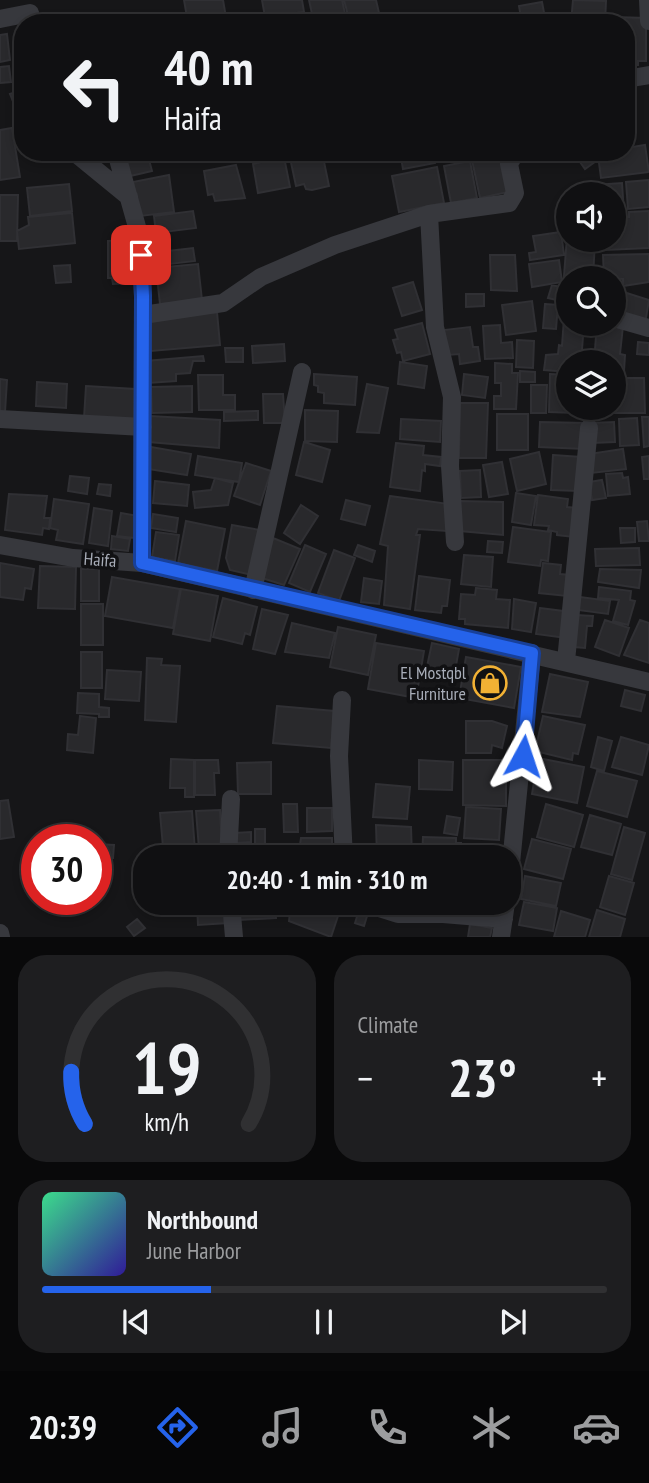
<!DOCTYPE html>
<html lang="en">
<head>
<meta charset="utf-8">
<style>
  :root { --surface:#101012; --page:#1e1e20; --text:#f1f3f6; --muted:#9c9d9f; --line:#303032; --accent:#2563eb }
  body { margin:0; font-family:"PT Sans Narrow",sans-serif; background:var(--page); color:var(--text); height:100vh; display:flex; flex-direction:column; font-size:26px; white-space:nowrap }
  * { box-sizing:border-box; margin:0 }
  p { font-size:23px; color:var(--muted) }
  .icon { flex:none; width:38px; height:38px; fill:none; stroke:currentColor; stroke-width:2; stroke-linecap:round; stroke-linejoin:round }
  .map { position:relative; height:937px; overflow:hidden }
  .sheet { display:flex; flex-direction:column; gap:18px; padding:18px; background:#09090a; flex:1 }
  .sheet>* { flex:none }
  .top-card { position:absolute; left:14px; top:14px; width:621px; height:147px; border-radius:28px; box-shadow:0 4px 10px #0003,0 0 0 2px var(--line); background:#101012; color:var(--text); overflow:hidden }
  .buttons { position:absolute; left:556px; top:182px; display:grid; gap:14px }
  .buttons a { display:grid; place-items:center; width:70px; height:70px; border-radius:50%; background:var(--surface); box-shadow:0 4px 10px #0003,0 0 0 2px var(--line); font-size:35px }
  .speed { position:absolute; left:21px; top:824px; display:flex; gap:14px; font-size:35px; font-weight:700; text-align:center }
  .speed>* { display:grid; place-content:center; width:91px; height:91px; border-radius:50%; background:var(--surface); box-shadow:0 4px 10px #0003,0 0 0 2px var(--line); line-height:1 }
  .speed .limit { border:10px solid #d22; background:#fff; color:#111 }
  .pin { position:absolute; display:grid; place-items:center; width:60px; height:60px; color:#fff; margin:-30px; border-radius:14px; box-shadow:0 4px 10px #0006 }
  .me { position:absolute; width:77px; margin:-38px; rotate:5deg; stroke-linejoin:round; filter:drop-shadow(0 0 5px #0008) }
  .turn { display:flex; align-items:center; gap:24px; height:147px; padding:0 35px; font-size:32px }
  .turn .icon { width:91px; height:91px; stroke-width:2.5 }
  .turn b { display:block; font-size:49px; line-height:60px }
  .big { font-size:52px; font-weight:700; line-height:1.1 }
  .sheet .card { flex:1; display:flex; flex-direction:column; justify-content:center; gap:10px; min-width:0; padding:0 24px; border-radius:28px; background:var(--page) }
  .sheet .dial { align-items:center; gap:0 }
  .dial svg { height:182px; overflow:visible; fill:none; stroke:var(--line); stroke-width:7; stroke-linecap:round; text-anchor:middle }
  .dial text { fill:var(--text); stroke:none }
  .song { display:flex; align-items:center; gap:21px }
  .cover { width:84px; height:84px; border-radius:10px; background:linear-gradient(135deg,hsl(150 70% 55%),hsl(250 70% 35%)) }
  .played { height:7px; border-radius:4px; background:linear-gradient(90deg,var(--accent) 30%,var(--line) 30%) }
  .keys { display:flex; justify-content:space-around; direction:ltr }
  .heat { display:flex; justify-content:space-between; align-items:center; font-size:38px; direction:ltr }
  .sheet .tiles { flex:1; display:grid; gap:18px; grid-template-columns:1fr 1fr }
  .card:last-child { grid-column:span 2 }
  .trip { position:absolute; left:133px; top:845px; width:388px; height:70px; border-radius:28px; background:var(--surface); box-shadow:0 4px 10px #0003,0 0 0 2px var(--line); font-weight:700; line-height:70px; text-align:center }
  .dock { display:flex; height:112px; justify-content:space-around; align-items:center; background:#060607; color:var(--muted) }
  .dock .icon { width:49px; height:49px }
  .dock .active { color:var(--accent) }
  .dock b { font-size:32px; color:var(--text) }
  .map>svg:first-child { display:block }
  .building { fill:#29292c; stroke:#303034; stroke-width:2 }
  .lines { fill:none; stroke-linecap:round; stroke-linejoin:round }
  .minor { stroke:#37383d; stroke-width:18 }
  .route-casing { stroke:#184099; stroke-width:18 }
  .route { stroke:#2563eb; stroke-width:12 }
  .labels { text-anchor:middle; stroke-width:7; stroke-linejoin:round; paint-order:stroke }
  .street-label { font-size:18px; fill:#a8adb8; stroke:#111113 }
  .poi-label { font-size:18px; fill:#a8adb8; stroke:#111113; text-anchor:end }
</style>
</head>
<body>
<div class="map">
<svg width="649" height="937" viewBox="0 0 649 937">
  <rect width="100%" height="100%" fill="#161618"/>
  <path class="building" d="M184,0H223L227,23H188Z
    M262,0H302L304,12L265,17Z
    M309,0H342L346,18L314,23Z
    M344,0H376L379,13L349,19Z
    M573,0L606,1L605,23H571Z
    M542,2L546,23H522L519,6Z
    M473,14L475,23H446L445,20Z
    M614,17L646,18V61H638V65H626V23H614Z
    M7,34L10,60L0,62V35Z
    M9,66L11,82L0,83V67Z
    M23,90V112L18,114L10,94Z
    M12,128L20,177L0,180V130Z
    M645,145L649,172L601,178L599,163L613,152H626V148Z
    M120,152H147L152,171L126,177Z
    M264,152H283L290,187L258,193L253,164L262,162Z
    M322,152L329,186L312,190L306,189L304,184L296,186L289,153Z
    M400,152H433L435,163L403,169Z
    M573,152H600L603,156L585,169Z
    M501,155L508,192L480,198L472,160Z
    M470,161L477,198L451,203L444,166Z
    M236,165L245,198L215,201L213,194L208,195L204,171Z
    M437,167L444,203L399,212L392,176Z
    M169,175L174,212L140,216L133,182Z
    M649,180V207L628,209L626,182Z
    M622,183L624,213L614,214V194H595L594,185Z
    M69,184L72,211L30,216L27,188Z
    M0,195H18L17,241H0Z
    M193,211L196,228L156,233L154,216Z
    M649,211V248L605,250L604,240H614V218L629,217V212Z
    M72,213L75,243L19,249L17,231L29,225L28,217Z
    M568,224L569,240H595L593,278L564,276Z
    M561,232L564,255L530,260L529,253L536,252L533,236Z
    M135,240L137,283L113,284L112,278H108V241Z
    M193,248L195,261L161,265L160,252Z
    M649,254V282L623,286V279L604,278L603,255Z
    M490,255H515L517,291L491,290Z
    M559,260L562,282L532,287L529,264Z
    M198,264L202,300L160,304L156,268Z
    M70,265L71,282L56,283L54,266Z
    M566,279L569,280V303L548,298L552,285L564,288Z
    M413,282L422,310L402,316L393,288Z
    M614,289L649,300L645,324L614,314Z
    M466,294H484V306L466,307Z
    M532,301L536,331L506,335L502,305Z
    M545,304L558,305L556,329L543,328Z
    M217,312L220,345L151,351L148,318Z
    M564,318H569V324H584L581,362H569V372L544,370L546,355L558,354L559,345L562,346Z
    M422,323L430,354L403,361L401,352L397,353L393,340L398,339L395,330Z
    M597,324L623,326L620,354L625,355L624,371L614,370V362H594Z
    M500,325L501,343L512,342L513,358L485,359L483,326Z
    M470,327L473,347H478L480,361L460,364L459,354L448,355L444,330Z
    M517,340L534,341L533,368L516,367Z
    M638,342L649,343V355L637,354Z
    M284,344L285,361L253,363L252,346Z
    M225,348H243V362H226Z
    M203,356L204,361H193L190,373L176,374V381L148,383L146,361Z
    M400,362L427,366L424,388L398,384Z
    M495,363L512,364V373H518L516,409H494V396H501V383H495Z
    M520,371L535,372V382H520Z
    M314,374L357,377L355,405L324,403V393L318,392V386L314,385Z
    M464,374L488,377L485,398L462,395Z
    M550,374L569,375V408H575V413L549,412Z
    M198,375H223V395H235V410H199Z
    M614,378H644L645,413H587V408H614Z
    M0,379L7,380L5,412H0Z
    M37,382L67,384L66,408L36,406Z
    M367,384L388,388L379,433L357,432Z
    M531,385H547L546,413H531Z
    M86,386L135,389L134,421L84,418Z
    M192,386V412L152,413L151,387Z
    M263,394H283L285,423H264Z
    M460,403H488L486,458H459Z
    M305,410L338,411L337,442L305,441Z
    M258,411V420L224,421V412Z
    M497,414H528V450H497Z
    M150,416L220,420L219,448L149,442Z
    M642,417H649V446L644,447Z
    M637,418L639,445L620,446L619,419Z
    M401,419L441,421L440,442L400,439Z
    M540,422L586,423L585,449L539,447Z
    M614,422L615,442L592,443L591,423Z
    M304,442L330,450L322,482L296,475Z
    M396,443L424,446L423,455L441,457L440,466L425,464V471L422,470L420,491L390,487Z
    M151,447L191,454L187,475L148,469Z
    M623,449L626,469L591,473L589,454Z
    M539,452L546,484L517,491L510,459Z
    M553,455L581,457L579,491L551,490Z
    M198,456L242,463L239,482L195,475Z
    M649,456V479H644L642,457Z
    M502,462L508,494L489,497L483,465Z
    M246,463L271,471L260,505L234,496Z
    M480,470L481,497L461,498L460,471Z
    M622,473L623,478L628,477L630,494L608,496L606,474Z
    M70,476L89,478L87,494L68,491Z
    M215,478L233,483L228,505L195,508L193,492L211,490Z
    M602,480L606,498L592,500L589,482Z
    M155,481L189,485L187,506L153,503Z
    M99,484L111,485L110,496L97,494Z
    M516,493L536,496L531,525L512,522Z
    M9,494L47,496L44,518H50L49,529L43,528L42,535L5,530Z
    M538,495L568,499L567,507L577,508L574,537L557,535V532L548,530L549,526L534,525Z
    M390,496L449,504L447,531L418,529L416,535H420L410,609L384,605L388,546L380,544Z
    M54,499L89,504L83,544L56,540L58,530L50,528Z
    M346,500L370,506L365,525L341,519Z
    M460,501L503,502V535L460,531Z
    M301,505L318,516L300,544L284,533Z
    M94,508L112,511L108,546L89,543Z
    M121,513L138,516L135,538L117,536Z
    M153,514L178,518L176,532L151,528Z
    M186,521L225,529L217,571L178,563Z
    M647,521L649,541H639L637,522Z
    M232,525L260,530L252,575L230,570L226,558Z
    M513,527L551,532L548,561L541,560L540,566L508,562Z
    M620,528H635V542L621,543Z
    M156,532L179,535L175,561L152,557Z
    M112,536L130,539L128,551L111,549Z
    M273,538L300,549L284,585L262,578Z
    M488,541L503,542L502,553L487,552Z
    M305,545L326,554L310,592L289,583Z
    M358,545L375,551L372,562L354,555Z
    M639,548L640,565L596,566L595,549Z
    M334,550L355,558L339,601L318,593Z
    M464,555L493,557L491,587L461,584Z
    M0,563L34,569L31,589L25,588L23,600L0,597Z
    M543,563L561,565L560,574L570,575L567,596L539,593Z
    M40,566L76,567L75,609L38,608Z
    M81,569H99V601H81Z
    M600,569L641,570L639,588L598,582Z
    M419,576L450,580L447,606H442L441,613L415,610Z
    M112,577L180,589L173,628L105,616Z
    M364,578L382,581L379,604L361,602Z
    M599,587L631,591L630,600L635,601L628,625L613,621L619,600L598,598Z
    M476,588L497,590L496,599L510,600L508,628L465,624V619H459L461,594L475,595Z
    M181,589L218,596L210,641L173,634Z
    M580,597L610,601L608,614L578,610Z
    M223,598L257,607L250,635L245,633L242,644L213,637Z
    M514,599L536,603L531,632L512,629Z
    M81,604H103V645H81Z
    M540,608L563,611L567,638L536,634Z
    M262,609L288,615L275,654L253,649Z
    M576,615L593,616L592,626H587L585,648L574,647Z
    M605,620L629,628L619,656L595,647Z
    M640,620L649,623V663L624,655Z
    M292,623L335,633L329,658L285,652Z
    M338,627L376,635L368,675L330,667Z
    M376,643L424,651L416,698L368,689Z
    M432,643L459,649L453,682L425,676Z
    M81,652H102V688H81Z
    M466,657L521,667L514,708L459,698Z
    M147,658L162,659L161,665L180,666L176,722L145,720Z
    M107,670L141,672L139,701L105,699Z
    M550,674L588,682L580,717L542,712Z
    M625,690L645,695L641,711L621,706Z
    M78,693L99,694V707L109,708V717H99V714L77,713Z
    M277,706L334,711L331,748L273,743Z
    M80,716L96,718L93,753L67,750L68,734L78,735Z
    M543,716L585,725L578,754L573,753L572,760L535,751Z
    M466,721H492L507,726L502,748L492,745L491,753H466Z
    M598,737L612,741L604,771L591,767Z
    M621,737L649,745L642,775L612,767Z
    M538,758L584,767L577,803L532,794Z
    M171,759L194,760V797H185V788H170Z
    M195,760H218L219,773H214L215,795H195Z
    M419,760L453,762L452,790L419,789Z
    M463,760H506V806L463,805Z
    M271,762V794H238L237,763Z
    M597,771L637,781L627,817L587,806Z
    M376,784L410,787L407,819L373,817Z
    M8,800L14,837L0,839V801Z
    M283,804H297L298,832H284Z
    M546,804L583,815L574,847L537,837Z
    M466,807L501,809L499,840L464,838Z
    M307,808H332V831L307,832Z
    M220,810L222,848L199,849L196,811Z
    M192,811L195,851L173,852L172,847H163L160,813Z
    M590,815L621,824L612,855L581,847Z
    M447,816L460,818L457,835L444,833Z
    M376,825L411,827L412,857L377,858Z
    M624,827L645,833L632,880L611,874Z
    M255,829H265V845H255Z
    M251,832V842L235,843V833Z
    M423,837L456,838V843H461V858H422Z
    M301,838H332V858H298Z
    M532,839L571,849L563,879L524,869Z
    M96,844L114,845L113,858H96Z
    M261,847V853H268V858H236V848Z
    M525,876L561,883L556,906L521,899Z
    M609,876L634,883L625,915L600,907Z
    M524,902L557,908L553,931L519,925Z
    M227,903L228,923L198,925L197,904Z
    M238,903H275L276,918L239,920Z
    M291,903L342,904L331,937L289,921Z
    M359,910L368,913L364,926L355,923Z
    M597,910L625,919L620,937H589Z
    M561,911L590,920L585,937H554Z
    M137,919L145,928L134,936L127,927Z
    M470,924L492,928L490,937H468Z"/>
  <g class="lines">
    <path class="minor" d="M648,0L649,21
      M0,19L30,13L32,23
      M626,79L649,75
      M74,152L129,197
      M116,152L139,234L143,296L142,563
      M429,214L435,327L452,397L450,466L455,542
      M143,315L223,303L261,277L335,245L429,214L509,203L515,193L509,164L516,152
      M614,318L649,328
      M0,419L143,427
      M0,545L73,558L142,563L649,682
      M253,590L302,372
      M566,661L589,428
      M342,700L339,756L344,858
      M228,858L231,799
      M509,883L532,653
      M231,903L234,937
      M363,903L398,914H443L504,919
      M0,933L1,937
      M501,937L506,903"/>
  </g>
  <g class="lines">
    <defs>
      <path id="route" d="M141,255L143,296L142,563L532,653L523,756"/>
    </defs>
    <use href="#route" class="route-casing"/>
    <use href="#route" class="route"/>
  </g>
  <defs>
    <symbol id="shop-ring" viewBox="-11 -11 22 22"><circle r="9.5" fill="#111113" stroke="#f2b134" stroke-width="1.5"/><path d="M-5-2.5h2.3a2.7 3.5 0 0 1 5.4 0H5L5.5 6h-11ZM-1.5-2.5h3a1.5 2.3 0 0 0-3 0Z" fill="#f2b134"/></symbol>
  </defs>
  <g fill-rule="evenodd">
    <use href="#shop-ring" x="471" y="664" width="38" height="38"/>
  </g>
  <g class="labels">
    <g class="street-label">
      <text transform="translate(100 560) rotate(4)" y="6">Haifa</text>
    </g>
    <g class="poi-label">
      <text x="466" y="679">El Mostqbl<tspan x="466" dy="21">Furniture</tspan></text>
    </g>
  </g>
</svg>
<div class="buttons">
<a><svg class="icon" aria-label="sound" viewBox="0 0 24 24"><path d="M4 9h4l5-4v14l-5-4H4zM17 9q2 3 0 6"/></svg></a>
<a><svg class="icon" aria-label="search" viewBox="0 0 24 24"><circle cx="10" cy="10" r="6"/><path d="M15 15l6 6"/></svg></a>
<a><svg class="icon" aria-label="layers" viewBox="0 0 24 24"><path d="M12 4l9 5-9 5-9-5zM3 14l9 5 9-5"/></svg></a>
</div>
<div class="speed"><div class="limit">30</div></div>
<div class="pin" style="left:141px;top:255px;background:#d93025"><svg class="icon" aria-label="arrive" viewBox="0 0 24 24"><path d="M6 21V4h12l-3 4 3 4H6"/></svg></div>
<svg class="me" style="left:523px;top:756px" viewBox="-20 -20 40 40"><path d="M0-17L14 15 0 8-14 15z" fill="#2563eb" stroke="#fff" stroke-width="4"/></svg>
<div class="trip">20:40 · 1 min · 310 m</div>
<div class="top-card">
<div class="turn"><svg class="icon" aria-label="left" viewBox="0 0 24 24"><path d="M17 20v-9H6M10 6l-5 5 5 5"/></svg><div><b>40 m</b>Haifa</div></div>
</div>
</div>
<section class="sheet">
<div class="tiles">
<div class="card dial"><svg viewBox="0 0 100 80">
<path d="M14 69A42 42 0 1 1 86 69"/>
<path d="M14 69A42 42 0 0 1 8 46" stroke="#2563eb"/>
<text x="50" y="56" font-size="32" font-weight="700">19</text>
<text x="50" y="72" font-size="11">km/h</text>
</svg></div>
<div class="card"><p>Climate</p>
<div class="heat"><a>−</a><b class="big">23°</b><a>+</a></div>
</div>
<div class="card">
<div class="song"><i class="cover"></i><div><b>Northbound</b><p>June Harbor</p></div></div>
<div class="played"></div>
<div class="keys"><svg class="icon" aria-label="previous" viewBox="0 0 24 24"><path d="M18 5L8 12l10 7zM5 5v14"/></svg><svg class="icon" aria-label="pause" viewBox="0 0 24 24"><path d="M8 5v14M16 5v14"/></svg><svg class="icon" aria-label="next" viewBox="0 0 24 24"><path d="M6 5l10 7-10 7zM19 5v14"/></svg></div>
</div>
</div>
</section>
<nav class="dock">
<b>20:39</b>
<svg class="icon active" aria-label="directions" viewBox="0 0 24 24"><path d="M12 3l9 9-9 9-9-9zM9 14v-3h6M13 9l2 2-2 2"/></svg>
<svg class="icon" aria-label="music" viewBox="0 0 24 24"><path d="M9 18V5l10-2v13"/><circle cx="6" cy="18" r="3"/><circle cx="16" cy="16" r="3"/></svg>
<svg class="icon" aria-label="phone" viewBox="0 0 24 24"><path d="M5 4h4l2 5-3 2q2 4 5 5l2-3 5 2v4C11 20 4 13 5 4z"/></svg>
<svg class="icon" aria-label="climate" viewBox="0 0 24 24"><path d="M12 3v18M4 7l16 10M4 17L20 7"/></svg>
<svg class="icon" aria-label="car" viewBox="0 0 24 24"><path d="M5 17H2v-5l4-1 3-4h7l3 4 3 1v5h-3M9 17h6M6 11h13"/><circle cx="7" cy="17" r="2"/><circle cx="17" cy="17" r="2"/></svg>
</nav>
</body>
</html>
